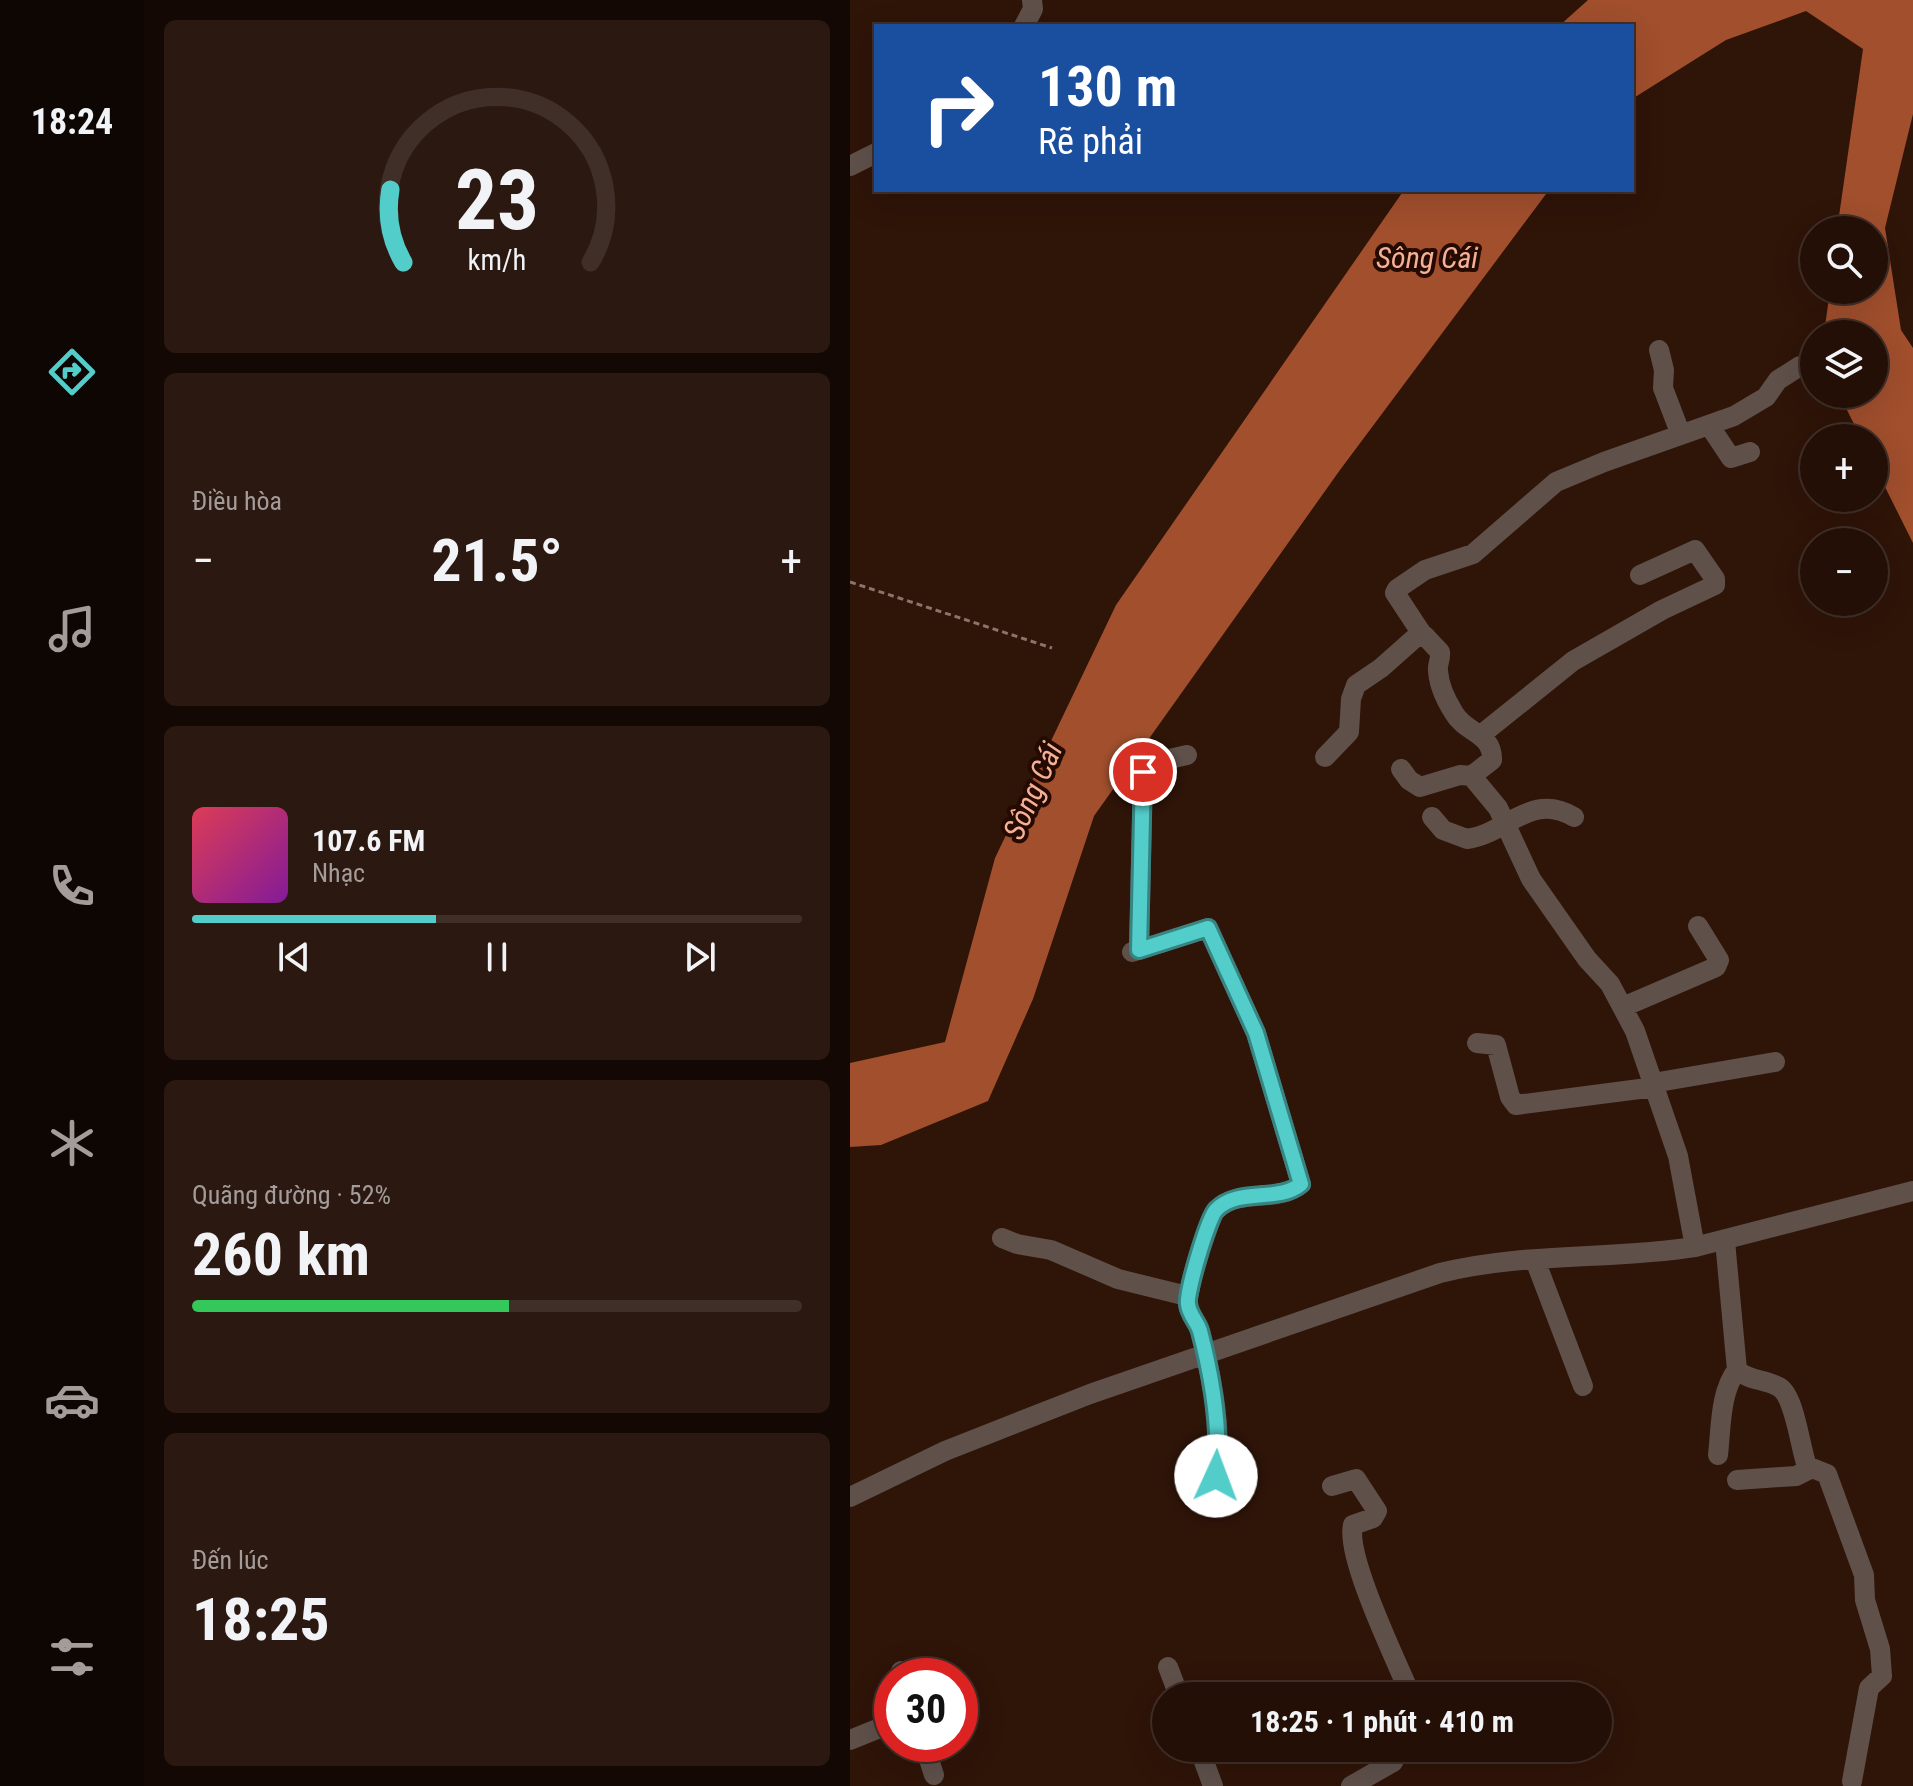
<!DOCTYPE html>
<html lang="vi">
<head>
<meta charset="utf-8">
<style>
  :root { --surface:#230f06; --page:#2b1810; --text:#f1f3f6; --muted:#a39c9b; --line:#402f28; --accent:#53cdca }
  body { margin:0; font-family:"Roboto Condensed",sans-serif; background:var(--page); color:var(--text); height:100vh; display:flex; flex-direction:column; font-size:30px; white-space:nowrap }
  * { box-sizing:border-box; margin:0 }
  p { font-size:26px; color:var(--muted) }
  .icon { flex:none; width:44px; height:44px; fill:none; stroke:currentColor; stroke-width:2; stroke-linecap:round; stroke-linejoin:round }
  .map { position:relative; flex:1; overflow:hidden }
  .details { display:flex; flex-direction:column; gap:20px; padding:20px; background:#130803; width:706px }
  .details>* { flex:none }
  .banner { position:absolute; left:24px; top:24px; width:760px; height:168px; border-radius:0px; box-shadow:0 8px 32px #0002,0 0 0 2px var(--line); background:#1a4fa0; color:#fff; overflow:hidden }
  .tools { position:absolute; left:950px; top:216px; display:grid; gap:16px }
  .tools a { display:grid; place-items:center; width:88px; height:88px; border-radius:50%; background:var(--surface); box-shadow:0 8px 32px #0002,0 0 0 2px var(--line); font-size:40px }
  .speed { position:absolute; left:24px; top:1658px; display:flex; gap:16px; font-size:40px; font-weight:700; text-align:center }
  .speed>* { display:grid; place-content:center; width:104px; height:104px; border-radius:50%; background:var(--surface); box-shadow:0 8px 32px #0002,0 0 0 2px var(--line); line-height:1 }
  .speed .limit { border:12px solid #d22; background:#fff; color:#111 }
  .pin { position:absolute; display:grid; place-items:center; width:68px; height:68px; color:#fff; margin:-34px; border:4px solid #fff; border-radius:50%; box-shadow:0 2px 8px #0007 }
  .me { position:absolute; width:88px; margin:-44px; rotate:2deg; stroke-linejoin:round; filter:drop-shadow(0 0 6px #0008) }
  .turn { display:flex; align-items:center; gap:28px; height:168px; padding:0 32px; font-size:36px }
  .turn .icon { width:104px; height:104px; stroke-width:2.5 }
  .turn b { display:block; font-size:56px; line-height:68px }
  .big { font-size:60px; font-weight:700; line-height:1.1 }
  .details .card { flex:1; display:flex; flex-direction:column; justify-content:center; gap:12px; min-width:0; padding:0 28px; border-radius:12px; background:var(--page) }
  .details .dial { align-items:center; gap:0 }
  .dial svg { height:208px; overflow:visible; fill:none; stroke:var(--line); stroke-width:7; stroke-linecap:round; text-anchor:middle }
  .dial text { fill:var(--text); stroke:none }
  .song { display:flex; align-items:center; gap:24px }
  .cover { width:96px; height:96px; border-radius:12px; background:linear-gradient(135deg,hsl(350 70% 55%),hsl(290 70% 35%)) }
  .played { height:8px; border-radius:4px; background:linear-gradient(90deg,var(--accent) 40%,var(--line) 40%) }
  .keys { display:flex; justify-content:space-around; direction:ltr }
  .heat { display:flex; justify-content:space-between; align-items:center; font-size:44px; direction:ltr }
  .charge { height:12px; border-radius:6px; background:linear-gradient(90deg,#34c759 52%,var(--line) 0) }
  .trip { position:absolute; left:302px; top:1682px; width:460px; height:80px; border-radius:40px; background:var(--surface); box-shadow:0 8px 32px #0002,0 0 0 2px var(--line); font-weight:700; line-height:80px; text-align:center }
  main { display:flex; flex:1; min-height:0 }
  .dock { display:flex; flex-direction:column; width:144px; justify-content:space-around; align-items:center; background:#0e0602; color:var(--muted) }
  .dock .icon { width:56px; height:56px }
  .dock .on { color:var(--accent) }
  .dock b { font-size:36px; color:var(--text) }
  .map>svg:first-child { display:block }
  .water { fill:#a14f2d }
  .lines { fill:none; stroke-linecap:round; stroke-linejoin:round }
  .path { stroke:#8b746a; stroke-width:3; stroke-dasharray:6 4; stroke-linecap:butt }
  .minor { stroke:#5f504a; stroke-width:20 }
  .route-casing { stroke:#368583; stroke-width:20 }
  .route { stroke:#53cdca; stroke-width:14 }
  .labels { text-anchor:middle; stroke-width:8; stroke-linejoin:round; paint-order:stroke }
  .water-label { font-size:30px; font-style:italic; fill:#f5b196; stroke:#250a02 }
</style>
</head>
<body>
<main>
<nav class="dock">
<b>18:24</b>
<svg class="icon on" aria-label="directions" viewBox="0 0 24 24"><path d="M12 3l9 9-9 9-9-9zM9 14v-3h6M13 9l2 2-2 2"/></svg>
<svg class="icon" aria-label="music" viewBox="0 0 24 24"><path d="M9 18V5l10-2v13"/><circle cx="6" cy="18" r="3"/><circle cx="16" cy="16" r="3"/></svg>
<svg class="icon" aria-label="phone" viewBox="0 0 24 24"><path d="M5 4h4l2 5-3 2q2 4 5 5l2-3 5 2v4C11 20 4 13 5 4z"/></svg>
<svg class="icon" aria-label="climate" viewBox="0 0 24 24"><path d="M12 3v18M4 7l16 10M4 17L20 7"/></svg>
<svg class="icon" aria-label="car" viewBox="0 0 24 24"><path d="M5 17H2v-5l4-1 3-4h7l3 4 3 1v5h-3M9 17h6M6 11h13"/><circle cx="7" cy="17" r="2"/><circle cx="17" cy="17" r="2"/></svg>
<svg class="icon" aria-label="filters" viewBox="0 0 24 24"><path d="M4 7h16M4 17h16"/><circle cx="9" cy="7" r="2"/><circle cx="15" cy="17" r="2"/></svg>
</nav>
<section class="details">
<div class="card dial"><svg viewBox="0 0 100 80">
<path d="M14 69A42 42 0 1 1 86 69"/>
<path d="M14 69A42 42 0 0 1 9 41" stroke="#53cdca"/>
<text x="50" y="56" font-size="32" font-weight="700">23</text>
<text x="50" y="72" font-size="11">km/h</text>
</svg></div>
<div class="card"><p>Điều hòa</p>
<div class="heat"><a>−</a><b class="big">21.5°</b><a>+</a></div>
</div>
<div class="card">
<div class="song"><i class="cover"></i><div><b>107.6 FM</b><p>Nhạc</p></div></div>
<div class="played"></div>
<div class="keys"><svg class="icon" aria-label="previous" viewBox="0 0 24 24"><path d="M18 5L8 12l10 7zM5 5v14"/></svg><svg class="icon" aria-label="pause" viewBox="0 0 24 24"><path d="M8 5v14M16 5v14"/></svg><svg class="icon" aria-label="next" viewBox="0 0 24 24"><path d="M6 5l10 7-10 7zM19 5v14"/></svg></div>
</div>
<div class="card"><p>Quãng đường · 52%</p><b class="big">260 km</b><div class="charge"></div></div>
<div class="card"><p>Đến lúc</p><b class="big">18:25</b></div>
</section>
<div class="map">
<svg width="1063" height="1786" viewBox="0 0 1063 1786">
  <rect width="100%" height="100%" fill="#2f1408"/>
  <path class="water" d="M738,0H1063V114L1035,228L1051,330L1063,348V543L1024,465V438H1011L989,394H1024V334H974L980,290H1024V230H987L1013,49L956,11L876,40L782,99V26H709Z
    M554,190H699L490,470L244,816L183,999L138,1101L31,1145L0,1147V1063L95,1042L145,858L266,605Z"/>
  <g class="lines">
    <path class="path" d="M0,582L202,648"/>
    <path class="minor" d="M174,26L183,9L182,0
      M0,166L26,153
      M809,350L814,370L813,388L831,435
      M859,425L881,458L900,452
      M572,634L545,593L547,589L575,570L623,554L706,482L754,462L884,416L916,397L928,380L950,366
      M632,734L723,661L812,610L865,585V579L845,550L790,575
      M475,757L499,732L501,699L506,685L531,668L566,637L575,636L590,652C591,660 587,664 588,671C589,685 597,702 604,713C615,733 643,733 642,760L624,774V779L648,808L681,879L737,959L760,984L785,1031L828,1156L845,1247
      M551,769L559,780L570,787L610,775L623,776
      M582,817L593,830L617,839C656,834 681,791 724,817
      M289,950L293,772L306,762L337,755
      M282,952L358,928L406,1033L451,1184C428,1204 389,1187 366,1210C359,1218 336,1293 338,1303C339,1315 347,1321 350,1331C362,1376 372,1430 366,1476
      M773,1007L866,967L869,960L848,926
      M627,1043L646,1045L660,1097L666,1105L805,1087
      M803,1083L925,1062
      M152,1238L167,1244L201,1250L268,1279L337,1296
      M875,1241L887,1370C899,1381 915,1379 929,1387C945,1396 950,1448 957,1466L977,1474L1014,1575L1015,1600L1030,1649L1032,1676L1019,1688L1002,1781
      M685,1260L733,1386
      M868,1455C871,1429 870,1391 887,1370
      M887,1480L946,1476L960,1469
      M482,1486L506,1479L527,1511L523,1518L503,1525C495,1556 547,1662 561,1696
      M0,1497L95,1451L240,1394L590,1273C674,1252 761,1260 845,1247L1063,1191
      M318,1667L329,1696
      M51,1671L52,1676
      M0,1740L42,1723
      M74,1744L84,1775
      M349,1748L363,1786
      M501,1786L543,1762L550,1748"/>
  </g>
  <g class="lines">
    <defs>
      <path id="route" d="M293,772L289,950L358,928L406,1033L451,1184C428,1203 388,1187 366,1210C358,1218 336,1293 338,1304C339,1315 347,1321 350,1331C362,1377 371,1430 366,1476"/>
    </defs>
    <use href="#route" class="route-casing"/>
    <use href="#route" class="route"/>
  </g>
  <g class="labels">
    <g class="water-label">
      <text x="577" y="268">Sông Cái</text>
      <text transform="translate(183 791) rotate(-66)" y="10">Sông Cái</text>
    </g>
  </g>
</svg>
<div class="tools">
<a><svg class="icon" aria-label="search" viewBox="0 0 24 24"><circle cx="10" cy="10" r="6"/><path d="M15 15l6 6"/></svg></a>
<a><svg class="icon" aria-label="layers" viewBox="0 0 24 24"><path d="M12 4l9 5-9 5-9-5zM3 14l9 5 9-5"/></svg></a>
<a>+</a>
<a>−</a>
</div>
<div class="speed"><div class="limit">30</div></div>
<div class="pin" style="left:293px;top:772px;background:#d93025"><svg class="icon" aria-label="arrive" viewBox="0 0 24 24"><path d="M6 21V4h12l-3 4 3 4H6"/></svg></div>
<svg class="me" style="left:366px;top:1476px" viewBox="-20 -20 40 40"><circle r="19" fill="#fff"/><path d="M0-13L10 11 0 6-10 11z" fill="#53cdca"/></svg>
<div class="trip">18:25 · 1 phút · 410 m</div>
<div class="banner">
<div class="turn"><svg class="icon" aria-label="right" viewBox="0 0 24 24"><path d="M7 20v-9h11M14 6l5 5-5 5"/></svg><div><b>130 m</b>Rẽ phải</div></div>
</div>
</div>
</main>
</body>
</html>
